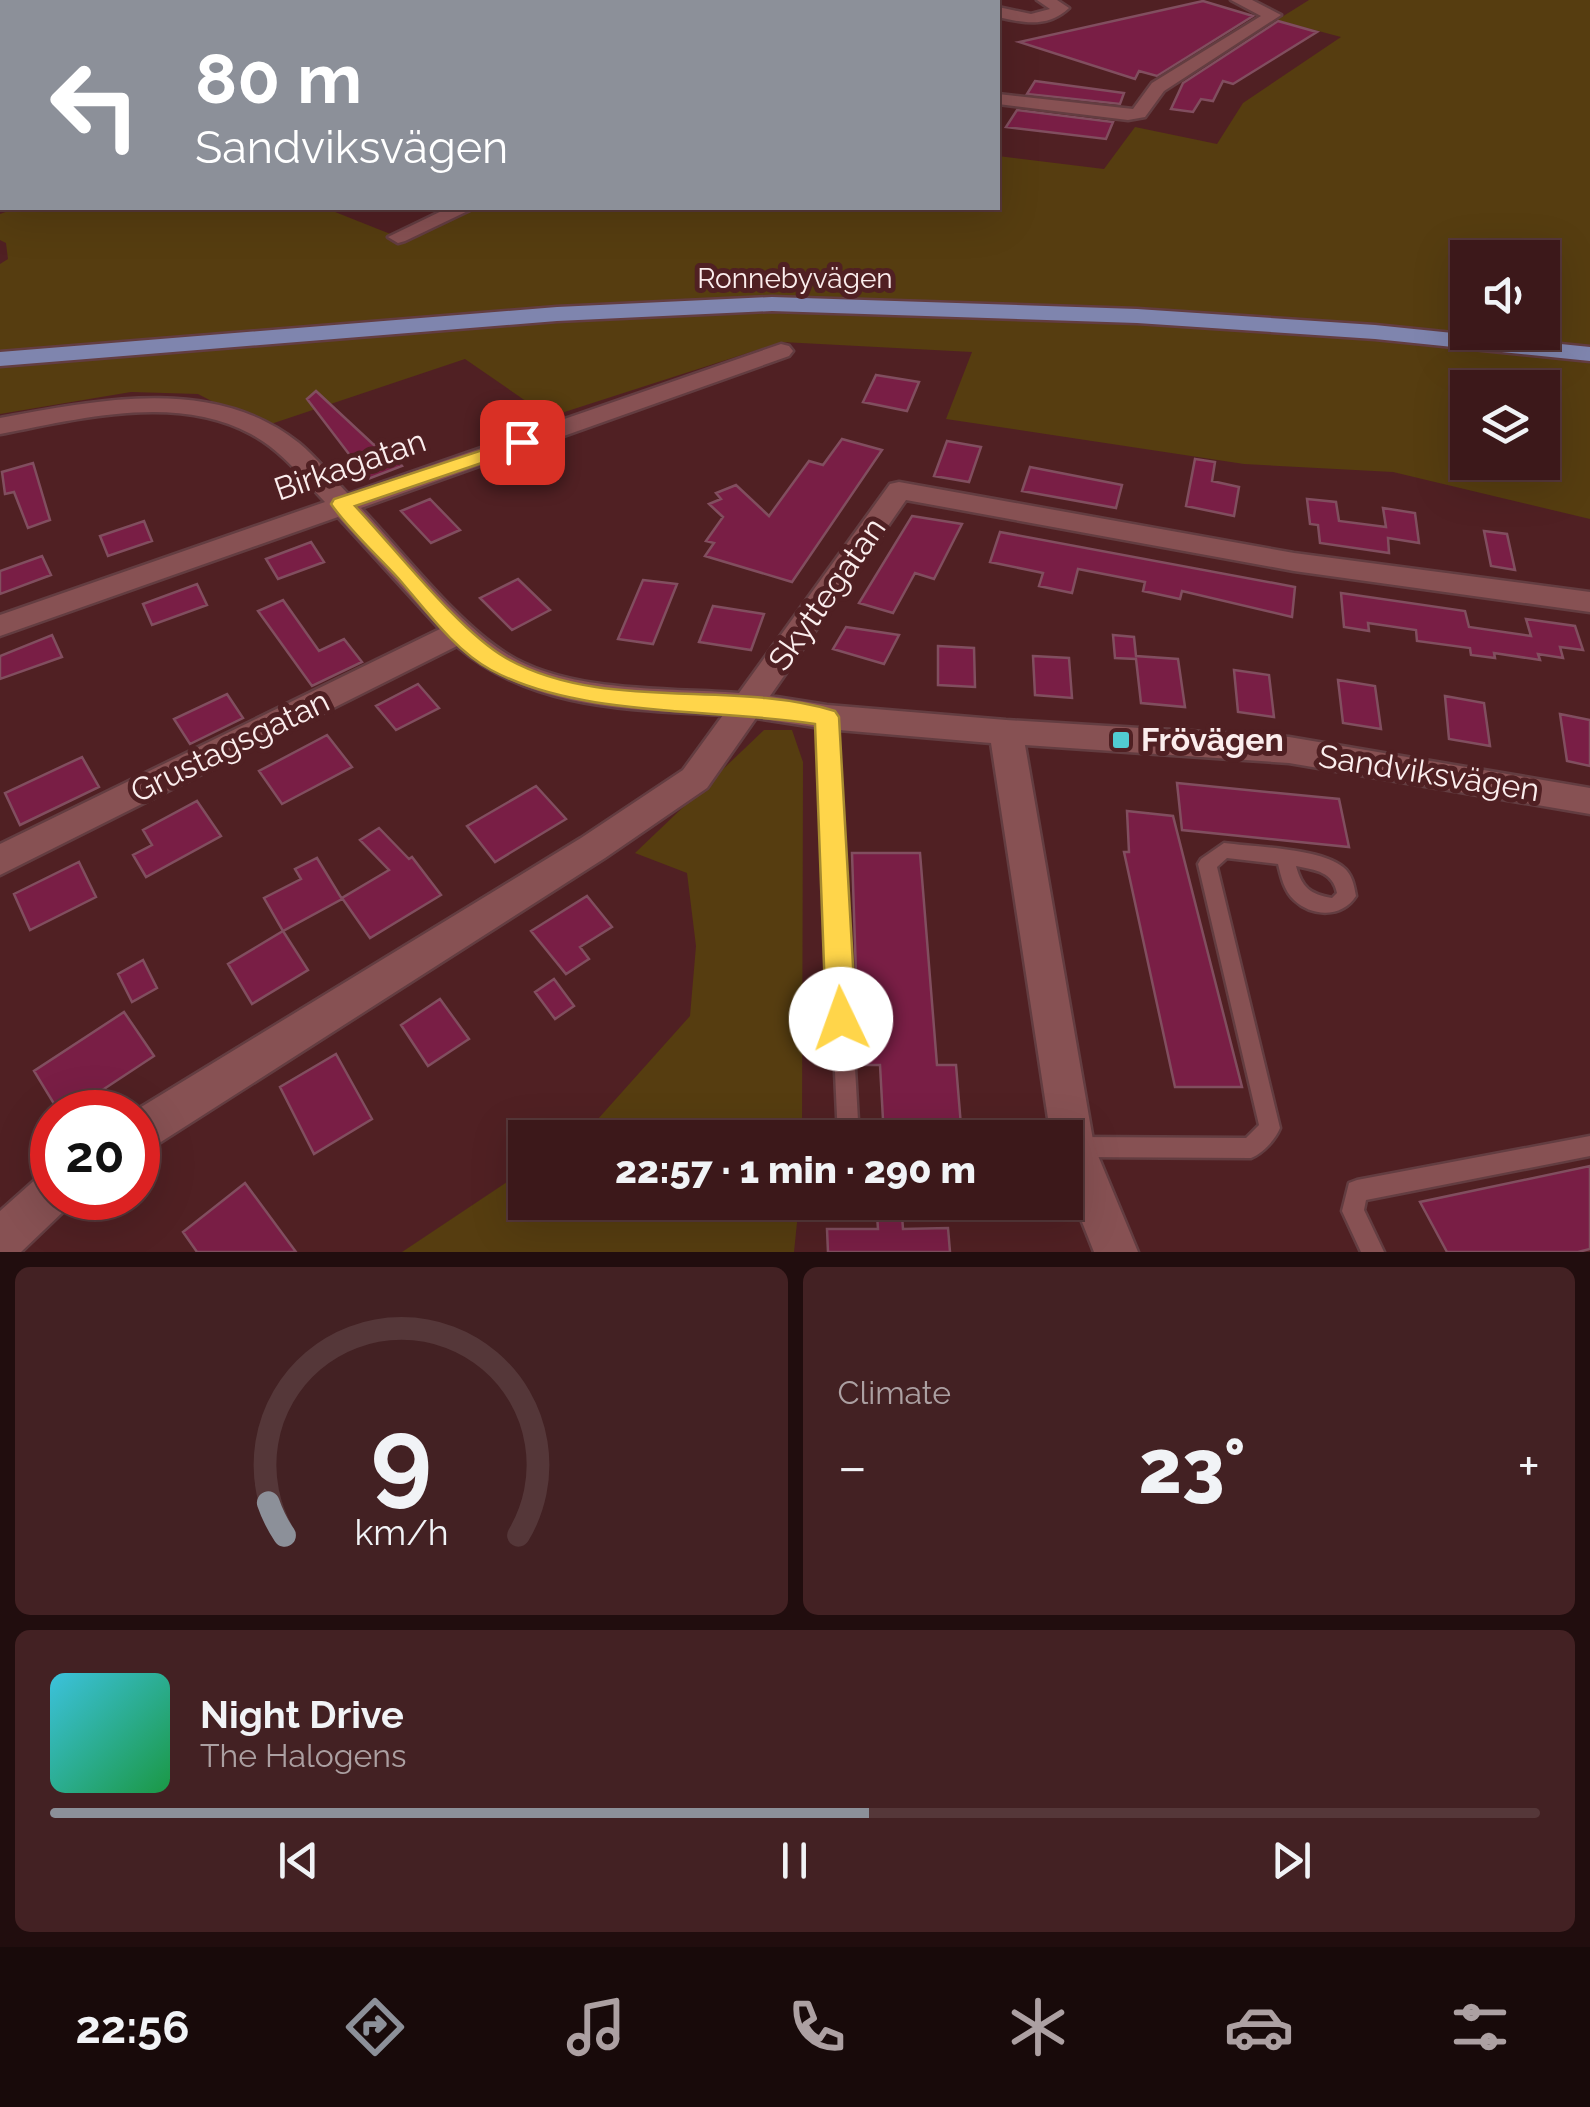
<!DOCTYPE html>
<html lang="en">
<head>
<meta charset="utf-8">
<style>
  :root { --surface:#3c181a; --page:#432123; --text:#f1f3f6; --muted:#aca0a2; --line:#553739; --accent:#8c9099 }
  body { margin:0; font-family:Raleway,sans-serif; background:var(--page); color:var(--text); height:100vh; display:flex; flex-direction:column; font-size:38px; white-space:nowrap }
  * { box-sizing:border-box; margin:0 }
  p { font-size:32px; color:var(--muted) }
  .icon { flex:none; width:55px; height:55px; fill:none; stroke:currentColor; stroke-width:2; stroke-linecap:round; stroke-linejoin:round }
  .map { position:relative; height:1252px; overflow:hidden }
  .details { display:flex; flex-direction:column; gap:15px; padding:15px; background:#210d0e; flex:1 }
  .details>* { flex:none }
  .guide { position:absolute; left:0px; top:0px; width:1000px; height:210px; box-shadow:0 10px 40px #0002,0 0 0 2px var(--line); background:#8c9099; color:#fff; overflow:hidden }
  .tools { position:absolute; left:1450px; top:240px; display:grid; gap:20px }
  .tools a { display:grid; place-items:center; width:110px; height:110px; border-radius:0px; background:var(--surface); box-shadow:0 10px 40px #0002,0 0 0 2px var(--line); font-size:50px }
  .speed { position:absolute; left:30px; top:1090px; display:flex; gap:20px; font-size:50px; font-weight:700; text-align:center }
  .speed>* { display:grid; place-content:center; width:130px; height:130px; border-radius:50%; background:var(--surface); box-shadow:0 10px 40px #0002,0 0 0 2px var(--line); line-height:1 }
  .speed .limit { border:15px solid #d22; background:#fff; color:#111 }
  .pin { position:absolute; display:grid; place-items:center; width:85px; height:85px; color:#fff; margin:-42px; border-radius:20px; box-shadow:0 5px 15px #0006 }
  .me { position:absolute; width:110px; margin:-55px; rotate:357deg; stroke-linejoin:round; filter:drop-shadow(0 0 8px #0008) }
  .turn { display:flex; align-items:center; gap:35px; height:210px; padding:0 30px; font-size:45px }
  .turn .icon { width:130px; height:130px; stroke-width:2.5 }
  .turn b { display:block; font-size:70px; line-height:85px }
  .big { font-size:75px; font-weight:800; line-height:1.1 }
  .details .widget { flex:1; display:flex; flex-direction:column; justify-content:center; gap:15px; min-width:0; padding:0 35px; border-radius:15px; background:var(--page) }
  .details .dial { align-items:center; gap:0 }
  .dial svg { height:260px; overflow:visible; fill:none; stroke:var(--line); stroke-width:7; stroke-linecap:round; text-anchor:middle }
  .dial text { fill:var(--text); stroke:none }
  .song { display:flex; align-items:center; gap:30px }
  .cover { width:120px; height:120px; border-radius:15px; background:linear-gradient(135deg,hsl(190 70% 55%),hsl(140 70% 35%)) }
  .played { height:10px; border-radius:5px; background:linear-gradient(90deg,var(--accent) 55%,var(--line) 55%) }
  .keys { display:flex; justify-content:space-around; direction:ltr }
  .heat { display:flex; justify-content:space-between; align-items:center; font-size:55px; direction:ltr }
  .details .tiles { flex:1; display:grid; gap:15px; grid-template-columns:1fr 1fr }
  .widget:last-child { grid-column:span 2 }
  .trip { position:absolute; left:508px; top:1120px; width:575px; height:100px; border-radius:0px; background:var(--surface); box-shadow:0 10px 40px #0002,0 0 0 2px var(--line); font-weight:800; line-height:100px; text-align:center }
  .tab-bar { display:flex; height:160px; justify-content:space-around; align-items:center; background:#180a0a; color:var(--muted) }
  .tab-bar .icon { width:70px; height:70px }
  .tab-bar .current { color:var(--accent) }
  .tab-bar b { font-size:45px; color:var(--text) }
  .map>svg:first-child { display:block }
  .green { fill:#563d10; fill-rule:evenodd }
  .building { fill:#791e45; stroke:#814e5f; stroke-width:2.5 }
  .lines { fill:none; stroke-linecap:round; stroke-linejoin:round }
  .service-casing { stroke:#633d41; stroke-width:5 }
  .minor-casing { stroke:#633d41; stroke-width:5 }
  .tertiary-casing { stroke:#633d41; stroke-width:35 }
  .primary-casing { stroke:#633d41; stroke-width:5 }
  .service { fill:#875153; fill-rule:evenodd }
  .minor { fill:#875153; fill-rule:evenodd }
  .tertiary { stroke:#875153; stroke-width:30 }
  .primary { fill:#7f85ae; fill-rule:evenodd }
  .route { fill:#ffd54a; stroke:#a68a30; stroke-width:2.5 }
  .poi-dot { fill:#51ccd1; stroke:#502023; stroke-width:4 }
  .labels { text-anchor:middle; stroke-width:10; stroke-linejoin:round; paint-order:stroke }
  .far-street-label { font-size:28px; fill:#fbeded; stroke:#502023 }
  .street-label { font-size:32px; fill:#fbeded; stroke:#502023 }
  .poi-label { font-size:32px; font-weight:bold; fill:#fbeded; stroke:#502023; text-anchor:start }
</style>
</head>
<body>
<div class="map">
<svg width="1590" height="1252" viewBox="0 0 1590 1252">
  <rect width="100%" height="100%" fill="#502023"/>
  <path class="green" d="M1309,0H1590V519L1393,472L1244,464L946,419L972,352L782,342L549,417L465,359L262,427L198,394L131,392L0,414V264L8,259L6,243L0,240V214L17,208H325L398,237L464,208H998V156L1104,169L1135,127L1217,144L1243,103L1341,37L1277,20ZM1468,258H1542V332H1468ZM1468,388H1542V462H1468Z
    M764,730H792L803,762L802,1137L581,1138L690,1016L696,946L687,873L635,853Z
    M525,1170V1202L799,1203L794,1252H402Z"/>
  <path class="building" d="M1203,1L1253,16L1157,76L1139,71L1135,79L1019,42Z
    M1278,21L1317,32L1233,84L1223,81L1213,101L1201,99L1193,112L1171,109L1183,83Z
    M1035,81L1124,93L1120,104L1027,94Z
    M1017,110L1113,122L1106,139L1006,127Z
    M876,375L919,382L907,411L863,402Z
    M316,391L374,445L383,442L402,466L368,479L307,399Z
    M842,439L882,450L792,582L705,556L714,543L706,541L723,517L709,504L721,499L716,493L736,485L769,516L809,461L823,465Z
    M947,441L981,447L969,482L934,476Z
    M1195,459L1215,462L1212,481L1239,487L1234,516L1186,506Z
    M33,463L50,520L28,528L14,492L5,494L2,472Z
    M1030,467L1122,485L1116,508L1022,491Z
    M430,499L460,530L431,543L401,511Z
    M1307,499L1336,502L1339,521L1386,527L1383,508L1415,513L1419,543L1388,538L1389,553L1320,543L1318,525L1310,524Z
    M912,516L962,524L934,579L915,573L893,613L859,603Z
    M144,521L152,541L108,556L100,536Z
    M1484,531L1507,534L1515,570L1491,566Z
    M1000,532L1295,587L1292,617L1182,591L1180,599L1143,591L1145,582L1078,569L1072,593L1039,586L1043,573L990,562Z
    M311,542L324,562L278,579L266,559Z
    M42,556L51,575L0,594V571Z
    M518,579L550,610L512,630L480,598Z
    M643,580L677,584L653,644L618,639Z
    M197,584L207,605L152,625L143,604Z
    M1341,593L1465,611L1469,627L1531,636L1526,619L1575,626L1583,650L1560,647L1563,658L1538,654L1540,660L1494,653L1495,658L1471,655L1470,648L1417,641L1416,630L1368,623L1369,631L1344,627Z
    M283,600L319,651L344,639L362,662L312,686L258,611Z
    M713,606L764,614L751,650L699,642Z
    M846,627L899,635L884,664L833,649Z
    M52,635L62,657L0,679V656Z
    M1113,635L1134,637L1136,656L1178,659L1185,707L1141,703L1136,659L1115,658Z
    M938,646L974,648L975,687L938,685Z
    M1033,656L1069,658L1072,698L1035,695Z
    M1234,670L1269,675L1274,717L1238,712Z
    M1338,680L1375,686L1381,729L1343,723Z
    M418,684L439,708L396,730L376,706Z
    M227,694L243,718L190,744L174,719Z
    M1445,696L1484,703L1490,746L1449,739Z
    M1560,714L1590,720V766L1567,761Z
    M327,735L352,767L282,804L259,771Z
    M82,757L99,787L20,825L5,793Z
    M1177,783L1339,799L1349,847L1182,830Z
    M536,786L566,819L495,862L467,826Z
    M197,801L221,836L146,877L133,855L152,845L143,830Z
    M1127,811L1173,816L1242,1087H1175L1124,852H1129Z
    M379,828L409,859L412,857L441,895L370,938L342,898L389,870L360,840Z
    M852,853H920L937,1065H956L962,1138H884L880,1065H859Z
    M317,858L342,899L283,931L264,898L301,879L295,869Z
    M79,862L96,897L30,930L14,894Z
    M587,896L612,927L580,947L589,959L566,974L531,931Z
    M283,931L308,970L252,1004L228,964Z
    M143,960L157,988L132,1002L118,974Z
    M554,979L574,1006L555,1019L535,992Z
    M440,999L469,1039L428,1066L401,1025Z
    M124,1012L154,1056L69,1112H59L34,1071Z
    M336,1054L372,1119L314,1154L280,1087Z
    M1590,1166V1249L1578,1252H1447L1420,1202Z
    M245,1183L296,1252H197L183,1232Z
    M877,1215H902L903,1229L948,1228L950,1252H828L827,1229H878Z"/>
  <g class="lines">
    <defs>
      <path id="service" d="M0,93L2,94V100L0,99Z
        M827,711L833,713L835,717L859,1138H838L819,717L821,713Z
        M1224,843C1254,847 1320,848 1343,867C1352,874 1354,885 1356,896C1342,918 1312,917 1294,900C1284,891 1281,876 1278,864L1227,858L1217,867L1280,1128C1275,1140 1263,1153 1251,1158L1077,1157L1070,1154L1066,1147L1070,1140L1077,1137L1246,1138L1259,1125L1198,864L1201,859ZM1296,866C1316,870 1333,872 1337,893L1332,898C1310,894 1302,888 1296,866Z
        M1590,1136V1156L1366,1200L1364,1210L1384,1252H1361L1342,1211L1349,1183L1357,1180Z"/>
      <path id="minor" d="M56,0H78L80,2H58Z
        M443,0H461L463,2H445Z
        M936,0H961L963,2H938Z
        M1037,0H1057L1069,8C1048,28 1023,23 998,17V7L1031,14L1050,9Z
        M1231,0H1252L1281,15L1164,91L1145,117L1128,120L998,104V94L1133,109L1152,83L1261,16Z
        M448,208H474L405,241L398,243L388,237Z
        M781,344L789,346L793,351L789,356L361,508C403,552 457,623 507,654C569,693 668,688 739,693L890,484L899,482L1294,553L1590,592V612L1294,571L906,500L770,696L827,705L1006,720L1289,737L1590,788V814L1289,763L1025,745L1094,1146L1138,1252H1094L1065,1179V1138H1051L991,743L827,729L756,718L707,788L605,858L153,1147L138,1153V1112H133L581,838L683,770L723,715C629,709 532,710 457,646L0,875V844L440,629L338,517L0,636V615L325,502C302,477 281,450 251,434C176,393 79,419 0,434V418C98,400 214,375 299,443C317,458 332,477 348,494Z
        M52,1171V1198H72L67,1208L21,1252H0V1211L37,1178Z"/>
      <path id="tertiary" d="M311,2L318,0
        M0,127L2,126"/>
      <path id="primary" d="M772,297L1137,309L1375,325L1590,347V361L1375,339L1137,323L772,311L557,321L0,366V352L557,307Z"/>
    </defs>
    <use href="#service" class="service-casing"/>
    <use href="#minor" class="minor-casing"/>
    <use href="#tertiary" class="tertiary-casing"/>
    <use href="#primary" class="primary-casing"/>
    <use href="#service" class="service"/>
    <use href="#minor" class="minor"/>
    <use href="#tertiary" class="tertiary"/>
    <use href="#primary" class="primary"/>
  </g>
  <path class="route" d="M522,437L532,442L529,447L355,506C394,547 460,632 506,658C603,713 731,679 835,711L839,717L856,1019L852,1028L841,1032L830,1028L826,1019L815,724C714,708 580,718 491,670C454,650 425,609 398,578C376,554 350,531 331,504L334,499Z"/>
  <rect class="poi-dot" x="1111" y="730" width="20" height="20" rx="5"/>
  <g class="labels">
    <g class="far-street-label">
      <text x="795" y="288">Ronnebyvägen</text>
    </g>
    <g class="street-label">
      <text transform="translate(350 465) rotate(-19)" y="11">Birkagatan</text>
      <text transform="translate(827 594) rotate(-55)" y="11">Skyttegatan</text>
      <text transform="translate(230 746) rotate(-26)" y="11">Grustagsgatan</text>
      <text transform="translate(1429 773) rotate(9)" y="11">Sandviksvägen</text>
    </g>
    <g class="poi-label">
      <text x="1141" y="751">Frövägen</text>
    </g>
  </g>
</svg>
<div class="tools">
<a><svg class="icon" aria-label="sound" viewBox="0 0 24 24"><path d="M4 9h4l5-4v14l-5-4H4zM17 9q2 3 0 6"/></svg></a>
<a><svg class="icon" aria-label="layers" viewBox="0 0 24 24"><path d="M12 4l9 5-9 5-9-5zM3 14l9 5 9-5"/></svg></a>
</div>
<div class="speed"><div class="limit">20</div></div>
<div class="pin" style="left:522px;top:442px;background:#d93025"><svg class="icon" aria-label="arrive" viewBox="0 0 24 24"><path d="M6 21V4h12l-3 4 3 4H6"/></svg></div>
<svg class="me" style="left:841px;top:1019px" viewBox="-20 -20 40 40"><circle r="19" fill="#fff"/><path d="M0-13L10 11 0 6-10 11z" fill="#ffd54a"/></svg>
<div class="trip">22:57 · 1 min · 290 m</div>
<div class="guide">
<div class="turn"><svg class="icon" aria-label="left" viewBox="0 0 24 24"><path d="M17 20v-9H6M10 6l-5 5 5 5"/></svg><div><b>80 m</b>Sandviksvägen</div></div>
</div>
</div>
<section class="details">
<div class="tiles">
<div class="widget dial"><svg viewBox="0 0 100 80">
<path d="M14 69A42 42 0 1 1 86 69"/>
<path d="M14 69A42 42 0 0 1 9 59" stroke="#8c9099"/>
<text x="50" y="56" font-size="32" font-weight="700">9</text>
<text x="50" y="72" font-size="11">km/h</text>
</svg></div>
<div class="widget"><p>Climate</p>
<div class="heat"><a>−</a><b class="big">23°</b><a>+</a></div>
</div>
<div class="widget">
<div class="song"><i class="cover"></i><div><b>Night Drive</b><p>The Halogens</p></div></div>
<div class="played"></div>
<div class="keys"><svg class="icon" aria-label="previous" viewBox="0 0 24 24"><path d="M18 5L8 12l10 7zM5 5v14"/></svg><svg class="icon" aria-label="pause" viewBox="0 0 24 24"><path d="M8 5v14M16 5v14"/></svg><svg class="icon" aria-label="next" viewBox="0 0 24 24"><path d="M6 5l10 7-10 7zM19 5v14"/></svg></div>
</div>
</div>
</section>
<nav class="tab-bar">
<b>22:56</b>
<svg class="icon current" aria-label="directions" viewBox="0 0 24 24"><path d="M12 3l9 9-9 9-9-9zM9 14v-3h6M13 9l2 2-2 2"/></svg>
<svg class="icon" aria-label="music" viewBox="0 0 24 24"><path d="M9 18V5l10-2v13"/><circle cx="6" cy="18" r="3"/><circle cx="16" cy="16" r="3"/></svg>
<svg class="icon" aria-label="phone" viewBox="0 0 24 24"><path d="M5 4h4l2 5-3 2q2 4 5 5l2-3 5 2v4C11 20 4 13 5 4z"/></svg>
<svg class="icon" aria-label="climate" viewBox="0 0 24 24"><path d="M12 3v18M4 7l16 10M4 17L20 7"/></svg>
<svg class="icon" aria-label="car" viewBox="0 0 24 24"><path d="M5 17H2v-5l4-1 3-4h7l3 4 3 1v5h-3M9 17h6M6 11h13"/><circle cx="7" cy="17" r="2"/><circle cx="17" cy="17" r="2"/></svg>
<svg class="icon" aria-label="filters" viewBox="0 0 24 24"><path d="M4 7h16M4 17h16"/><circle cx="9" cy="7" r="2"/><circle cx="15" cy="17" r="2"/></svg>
</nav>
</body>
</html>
